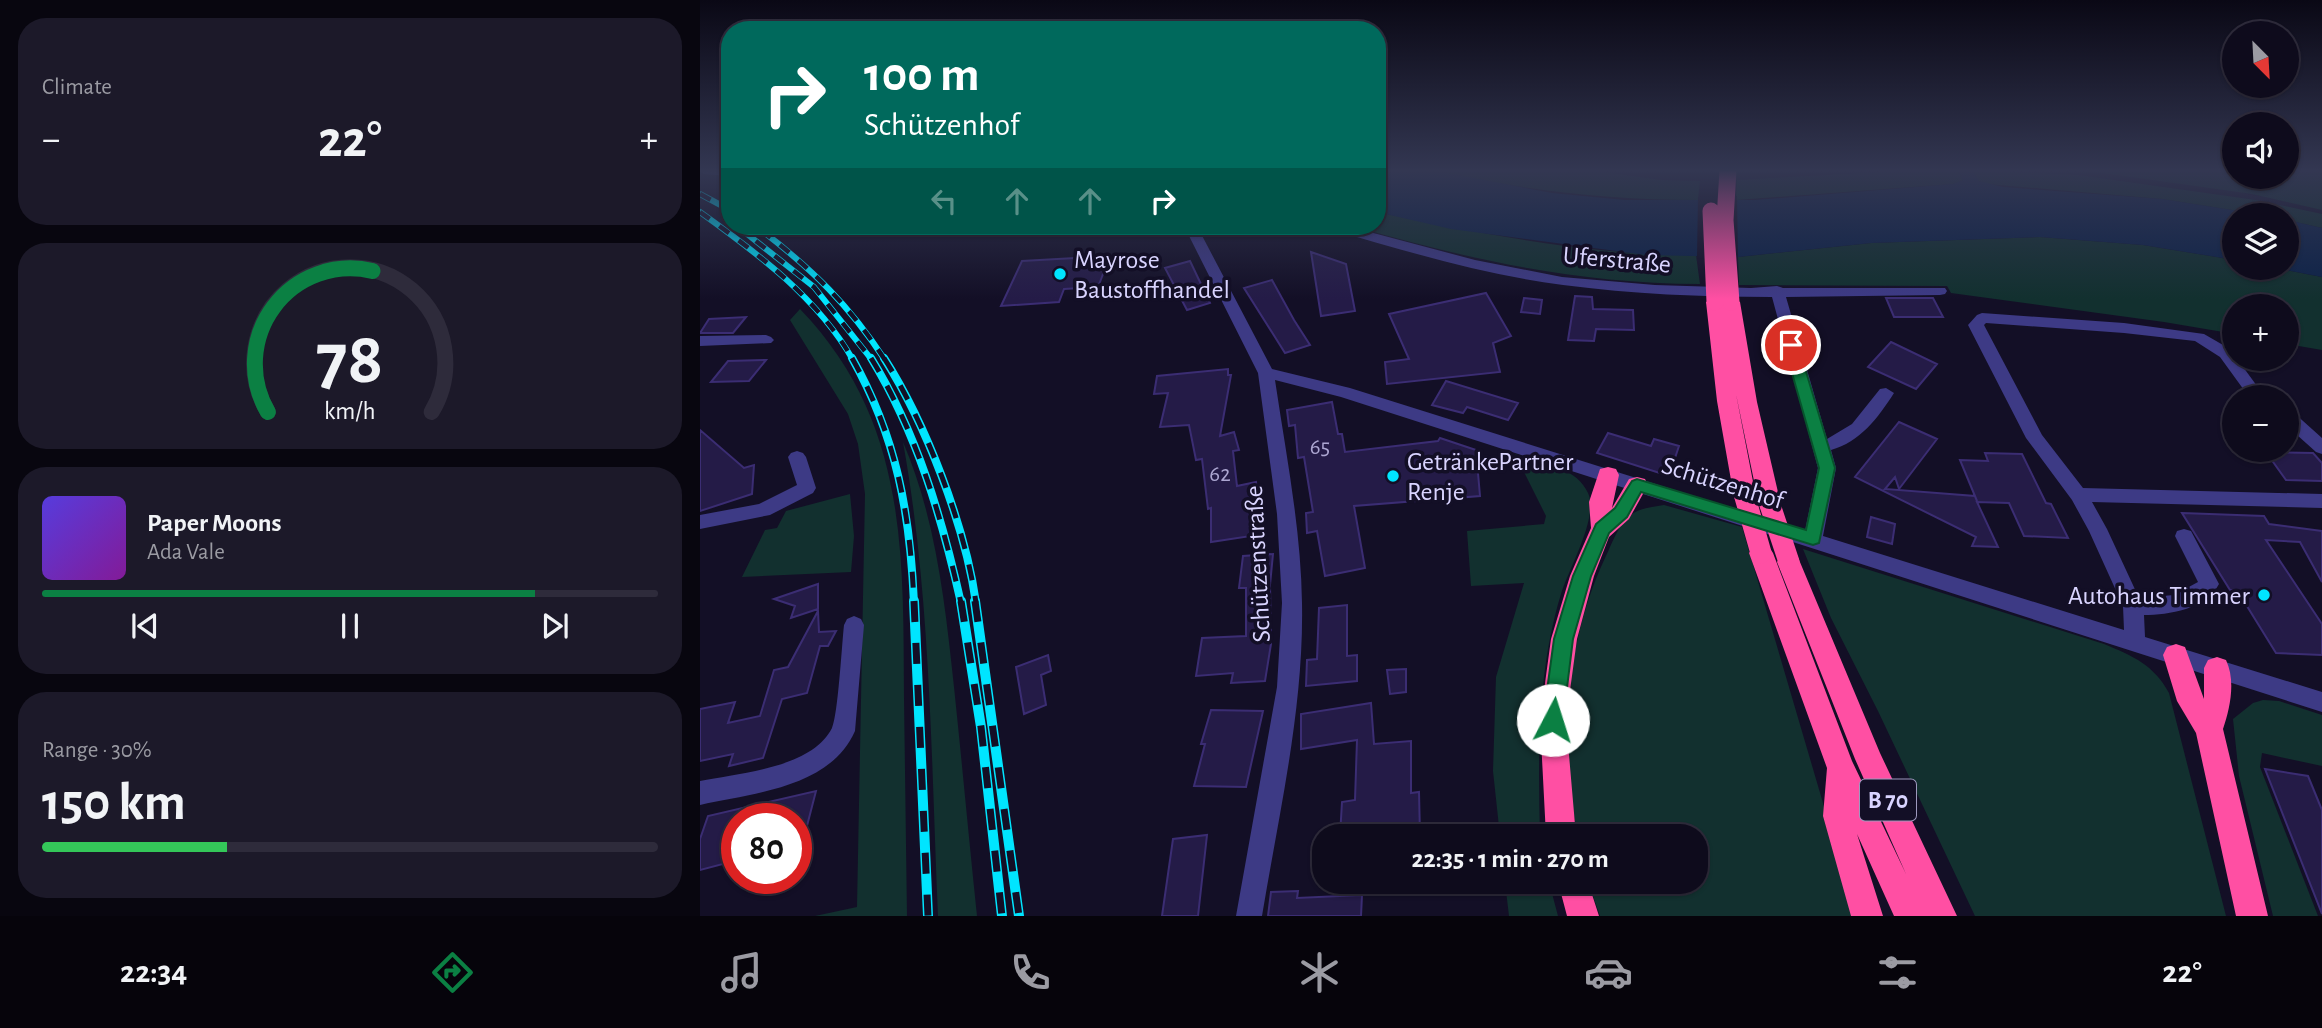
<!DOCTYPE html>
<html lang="en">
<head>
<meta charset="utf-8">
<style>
  :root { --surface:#0e0b1c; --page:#1c1929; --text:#f1f3f6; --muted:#9b9ba3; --line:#2e2b3b; --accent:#0b8043 }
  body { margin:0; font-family:"Alegreya Sans",sans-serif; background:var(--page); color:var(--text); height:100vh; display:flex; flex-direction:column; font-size:26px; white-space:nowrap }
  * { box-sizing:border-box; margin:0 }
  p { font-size:23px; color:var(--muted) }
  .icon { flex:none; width:38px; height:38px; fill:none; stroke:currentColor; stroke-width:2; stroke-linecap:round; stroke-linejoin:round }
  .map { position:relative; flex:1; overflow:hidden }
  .sheet { display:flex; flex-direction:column; gap:18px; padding:18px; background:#08060f; width:700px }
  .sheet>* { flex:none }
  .hud { position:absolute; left:21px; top:21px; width:665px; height:214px; border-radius:28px; box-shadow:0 2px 5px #0004,0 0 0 2px var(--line); background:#00695c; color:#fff; overflow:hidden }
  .needle { width:46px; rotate:156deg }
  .fabs { position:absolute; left:1522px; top:21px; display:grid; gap:14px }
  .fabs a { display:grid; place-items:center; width:77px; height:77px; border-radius:50%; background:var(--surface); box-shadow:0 2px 5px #0004,0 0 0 2px var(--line); font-size:35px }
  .speed { position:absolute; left:21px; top:803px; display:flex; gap:14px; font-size:35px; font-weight:700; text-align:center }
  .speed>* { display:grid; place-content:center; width:91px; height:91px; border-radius:50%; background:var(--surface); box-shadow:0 2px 5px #0004,0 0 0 2px var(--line); line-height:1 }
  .speed .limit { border:10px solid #d22; background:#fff; color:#111 }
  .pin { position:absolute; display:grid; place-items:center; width:60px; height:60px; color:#fff; margin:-30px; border:4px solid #fff; border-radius:50%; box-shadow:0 2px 7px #0007 }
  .me { position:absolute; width:77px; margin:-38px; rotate:5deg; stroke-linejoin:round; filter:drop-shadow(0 0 5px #0008) }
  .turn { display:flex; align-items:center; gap:24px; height:147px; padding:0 28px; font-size:32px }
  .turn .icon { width:91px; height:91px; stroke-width:2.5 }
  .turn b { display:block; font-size:49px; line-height:60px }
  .lanes { display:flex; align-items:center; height:66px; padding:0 28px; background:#0003; justify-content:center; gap:35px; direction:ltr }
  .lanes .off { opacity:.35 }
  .big { font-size:52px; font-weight:600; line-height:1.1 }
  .sheet .widget { flex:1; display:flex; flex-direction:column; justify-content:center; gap:10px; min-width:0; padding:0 24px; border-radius:28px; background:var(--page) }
  .sheet .dial { align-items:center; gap:0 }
  .dial svg { height:182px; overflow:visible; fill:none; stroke:var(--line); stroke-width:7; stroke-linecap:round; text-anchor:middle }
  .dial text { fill:var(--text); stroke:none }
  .song { display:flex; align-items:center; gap:21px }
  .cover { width:84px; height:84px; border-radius:10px; background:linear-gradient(135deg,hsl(250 70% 55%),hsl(290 70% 35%)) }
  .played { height:7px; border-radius:4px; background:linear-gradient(90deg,var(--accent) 80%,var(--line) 80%) }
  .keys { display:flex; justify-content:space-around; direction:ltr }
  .heat { display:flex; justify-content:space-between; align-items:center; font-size:38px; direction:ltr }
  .charge { height:10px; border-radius:5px; background:linear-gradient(90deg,#34c759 30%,var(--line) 0) }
  .trip { position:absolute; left:612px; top:824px; width:396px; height:70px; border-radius:28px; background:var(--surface); box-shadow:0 2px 5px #0004,0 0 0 2px var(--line); font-weight:600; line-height:70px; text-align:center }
  .menu { display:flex; height:112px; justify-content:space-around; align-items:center; background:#06040b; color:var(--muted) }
  .menu .icon { width:49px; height:49px }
  .menu .current { color:var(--accent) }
  .menu b { font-size:32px; color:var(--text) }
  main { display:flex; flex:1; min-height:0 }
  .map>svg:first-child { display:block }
  .green { fill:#12302f }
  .water { fill:#0c2248 }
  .pier { fill:#130f26 }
  .building { fill:#241b47; stroke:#3b2d73; stroke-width:2 }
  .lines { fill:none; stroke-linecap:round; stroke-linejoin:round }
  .minor { fill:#3d3a85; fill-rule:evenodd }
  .highway { fill:#ff4fa3; fill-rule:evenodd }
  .rail-far2-casing { stroke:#00e5ff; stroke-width:6 }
  .rail-far1-casing { stroke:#00e5ff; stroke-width:8 }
  .rail-casing { stroke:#00e5ff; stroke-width:10 }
  .rail-far2 { stroke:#130f26; stroke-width:4.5; stroke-dasharray:12; stroke-linecap:butt }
  .rail-far1 { stroke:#130f26; stroke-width:5; stroke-dasharray:16; stroke-linecap:butt }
  .rail { stroke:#130f26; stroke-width:7; stroke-dasharray:21; stroke-linecap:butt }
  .highway-bridge-far1 { stroke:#ff4fa3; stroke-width:17 }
  .highway-bridge { stroke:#ff4fa3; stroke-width:21 }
  .route { fill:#0b8043; stroke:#07532c; stroke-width:2 }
  .poi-dot { fill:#00e5ff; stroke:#130f26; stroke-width:2.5 }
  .labels { text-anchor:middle; stroke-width:7; stroke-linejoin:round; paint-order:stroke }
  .number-label { font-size:23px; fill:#aca6d1 }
  .shield { fill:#130f26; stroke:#9e99be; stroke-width:2 }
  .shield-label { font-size:24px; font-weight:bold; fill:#d9d4ff }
  .poi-label { font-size:26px; fill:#d9d4ff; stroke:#130f26; text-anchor:start }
  .street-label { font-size:26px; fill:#d9d4ff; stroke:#130f26 }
</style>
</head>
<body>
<main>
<section class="sheet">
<div class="widget"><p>Climate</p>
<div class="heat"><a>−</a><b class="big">22°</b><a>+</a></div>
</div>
<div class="widget dial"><svg viewBox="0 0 100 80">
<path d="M14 69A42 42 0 1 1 86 69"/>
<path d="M14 69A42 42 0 0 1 60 7" stroke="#0b8043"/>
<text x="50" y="56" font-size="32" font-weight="700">78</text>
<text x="50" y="72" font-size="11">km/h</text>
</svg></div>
<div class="widget">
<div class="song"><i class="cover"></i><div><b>Paper Moons</b><p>Ada Vale</p></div></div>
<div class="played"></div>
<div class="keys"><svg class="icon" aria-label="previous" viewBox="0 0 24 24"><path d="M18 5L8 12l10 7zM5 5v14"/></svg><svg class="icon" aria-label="pause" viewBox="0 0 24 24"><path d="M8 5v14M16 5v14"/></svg><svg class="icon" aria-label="next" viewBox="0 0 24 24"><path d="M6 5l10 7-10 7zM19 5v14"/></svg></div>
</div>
<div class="widget"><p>Range · 30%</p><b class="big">150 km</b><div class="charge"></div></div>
</section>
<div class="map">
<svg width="1622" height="916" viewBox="0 0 1622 916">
  <rect width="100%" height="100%" fill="#130f26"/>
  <path class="green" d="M732,170H888L962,180L1000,181L998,200C904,200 823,190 732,170Z
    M1213,170H1258L1263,180L1253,184L1036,200L1037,180Z
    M1272,170L1378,175L1556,200L1622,214V228L1587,220V215H1564L1462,199L1287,184L1279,181Z
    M1381,170H1535V177H1587V170H1622V210L1552,194Z
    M677,212C783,234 888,255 996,255L1000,284C874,283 772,260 652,226H677Z
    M1340,237L1443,245L1535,260V268H1576L1622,277V350L1587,344V306H1535V334L1464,322L1251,293L1247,286L1039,285L1038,257L1171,243Z
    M100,309C208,421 203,553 204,698C205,771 206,843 207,916H115L157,907L165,494L158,444L148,414L90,320Z
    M203,442C236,519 245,603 254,687C262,763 269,840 277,916H238C231,757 231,598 203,442Z
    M815,454C839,462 877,467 888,493C899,517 869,568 861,594C837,672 838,756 840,836H800L793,771L796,677L824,583L771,586L767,531L844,524L846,516Z
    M150,494L154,536L151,572L42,577L65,530L77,528L86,511Z
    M964,505L1042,527L1123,803L1152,916H900L888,882H996V836H878C858,744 865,644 905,558C912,544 917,527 929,516C939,508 952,507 964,505Z
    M1103,549L1404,644C1433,656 1454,665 1469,693L1526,916H1275L1178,711L1131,618Z
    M1563,700L1579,701L1622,715V766L1562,753L1560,767L1618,916H1573L1539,776L1533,719L1553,703Z
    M805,882H849L858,916H809Z"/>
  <path class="water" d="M677,170H732L852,193L925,200H1055L1253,184L1263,180L1258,170H1272L1279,181L1303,187L1462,199L1564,215H1535V260L1443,245L1340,237L1171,243L1038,257L946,255L751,229L677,212Z
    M1587,220L1622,228V277L1576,268H1587Z"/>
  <path class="pier" d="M1037,196L1038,260L997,258L998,197Z"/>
  <path class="building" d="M611,252L646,264L655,311L621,316Z
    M410,256L398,287L364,289L359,302L301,306L322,261Z
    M490,261L510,303L487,310L465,268Z
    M572,280L594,320L610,345L585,353L544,288Z
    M786,293L811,336L793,343L800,372L687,384L685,362L709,359L689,314Z
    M875,296L892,297L893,309L933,310L934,330L896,329L894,341L868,340Z
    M824,298L842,300L840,314L821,312Z
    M1186,298H1233L1243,317H1194Z
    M46,317L33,333H0L9,319Z
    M1191,342L1237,364L1216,389L1168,367Z
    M66,360L49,381L11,382L28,361Z
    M528,369V375H531L520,436L534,432L539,450L533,451L537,486L556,482L558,499L550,501L551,536L511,542V508L508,509L502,459L496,460L489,425L460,427L468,393L454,394L457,376Z
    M746,381L818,403L808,420L767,407L763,413L732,405Z
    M632,402L638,434H642L645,452L738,441L740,438L776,450L780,496L654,506L665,568L625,576L617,531L607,533L606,513L613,512L604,457L598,458L595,425L589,426L587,410Z
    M1199,422L1237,439L1199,489L1195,477L1185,489L1275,496L1277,501L1260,460L1288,461L1285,453L1322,454L1346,503L1351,504L1368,538L1324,536L1309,503L1277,502L1298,547L1272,546L1276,537L1155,477Z
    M0,430L44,468L54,465L52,494L0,511Z
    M908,433L951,446L954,439L979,446L969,476L897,453Z
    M1566,452L1613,453L1622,463V481L1586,480Z
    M1482,513L1564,516L1569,524L1622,531V582L1600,542L1566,540L1622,624V655L1576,653L1537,590H1530Z
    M1171,517L1195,524L1192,544L1167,537Z
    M573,554L570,585L571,644L565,681L531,683L533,673L496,676L502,638L546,636V588H539L543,556Z
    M118,584V609L91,618L95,606L74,599Z
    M647,605V656L657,655V681L606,686L607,660L617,659L619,608Z
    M118,611L119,632L136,631L128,646H120L107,693L82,699L63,758L29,766L33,754L0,761V709L35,702L28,723L60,716L74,670L88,667Z
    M348,655L351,671L341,675L346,705L324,714L316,667Z
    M706,669V692L690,694L687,670Z
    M671,703L674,744L711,741V793L719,792L720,836H640L642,802L655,800L657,740L601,749V714Z
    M511,710L563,711L546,787L494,786L505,744H501Z
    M1565,769L1608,776L1622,810V914Z
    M116,791L101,849H96V819H37V831H34L23,864L0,870V839L8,816Z
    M507,835L498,916H462L473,839Z
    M598,891L597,898L662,895L661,916H568L571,892Z"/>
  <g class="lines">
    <path class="minor" d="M0,170H30V176L4,174Z
      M484,226H497L572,369L650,388L1105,531L1118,468L1072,297C1002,297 932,294 863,285C784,275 706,251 629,229L627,226H647L775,260L862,277L955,285L1051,288L1077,286L1083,288H1245L1247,291L1245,294L1240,295L1086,297L1127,439L1152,424L1180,389L1186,388L1194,393C1178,418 1160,442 1131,450L1136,468L1123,536L1424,630L1423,606L1389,531L1372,500L1326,438L1268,325L1277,315L1282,313L1424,323L1504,334L1530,349L1565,397H1549L1520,357L1495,341L1424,333L1286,323L1284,325L1342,435L1383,488L1622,494V508L1392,502L1407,529L1439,598L1474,595L1498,582L1475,536L1477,531L1484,529L1491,531L1519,584C1506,609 1469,615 1444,615L1445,637L1622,692V712L641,397L575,380C586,454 601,529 602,603C604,708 579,813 562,916H536L577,687L582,603L577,514L558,373Z
      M66,335L71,337L74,340L71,343L0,346V336Z
      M1587,410L1593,412L1622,438V454L1616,452L1587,426Z
      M97,451L103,453L106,457L116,488L113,493L70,515L0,529V515L59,504L97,485L88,457L91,453Z
      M154,616L161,619L164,625L155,731C130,788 53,793 0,805V781C40,773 112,768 132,728C138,716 142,643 144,625L147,619Z"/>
    <path class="highway" d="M1015,297L1023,301L1031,297L1040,302L1057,402L1081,505L1078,511L1070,513L1062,511L1059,505L1036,394L1056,497L1053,503L1045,505L1037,503L1034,497L1017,401L1006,302Z
      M908,467L916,469L919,475L912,508L929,479L937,477L945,479L948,485L929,519L909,537L894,576L877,639L866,720L876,836H846L840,720L851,639L870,576L891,528L889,502L900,469Z
      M1061,544L1069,547L1073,553L1152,761L1206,874L1155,759L1077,562L1081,555L1089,553L1097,555L1180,753L1257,916H1194L1157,834L1183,916H1151L1123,816L1127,768L1049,553L1053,547Z
      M1476,644L1485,647L1504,699V668L1508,660L1517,657L1526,660C1536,681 1530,708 1523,729L1568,916H1536L1496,733L1477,701L1463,655L1467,647Z
      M858,882H888L899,916H867Z"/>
    <defs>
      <path id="rail-far2" d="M0,194L30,210
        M0,212C57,253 118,298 153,360
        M37,226L114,287L172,360
        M61,230C113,270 149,305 185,360"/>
      <path id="rail-far1" d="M152,358C197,438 210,513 214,603
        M171,358C217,433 242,518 261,603
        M184,358C226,424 265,525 276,603"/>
      <path id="rail" d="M214,601L228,916
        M261,601L281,727L302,916
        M275,601L319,916"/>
    </defs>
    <use href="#rail-far2" class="rail-far2-casing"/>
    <use href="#rail-far1" class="rail-far1-casing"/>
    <use href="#rail" class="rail-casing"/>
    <use href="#rail-far2" class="rail-far2"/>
    <use href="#rail-far1" class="rail-far1"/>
    <use href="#rail" class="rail"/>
    <path class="highway-bridge-far1" d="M1028,170L1025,220L1031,302
      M1011,211L1015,302"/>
    <path class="highway-bridge" d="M1045,497L1061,553
      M1070,505L1089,562"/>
  </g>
  <linearGradient id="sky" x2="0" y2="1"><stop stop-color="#0a0815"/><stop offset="0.57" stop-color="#333752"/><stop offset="1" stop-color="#333752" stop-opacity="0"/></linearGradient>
  <rect width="1622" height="299" fill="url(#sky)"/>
  <path class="route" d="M1091,341L1098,345L1135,468L1119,543L1113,545L941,492L927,517L909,533L891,576L873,639L863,720L861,727L853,729L846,727L843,720L854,639L873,576L896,524L915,508L932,481L937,479L1106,530L1119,468L1084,345Z"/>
  <g class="poi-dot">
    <circle cx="360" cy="274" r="7"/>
    <circle cx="693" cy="476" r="7"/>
    <circle cx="1564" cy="595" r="7"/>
  </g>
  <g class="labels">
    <g class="number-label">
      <text x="620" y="454">65</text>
      <text x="520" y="481">62</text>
    </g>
    <rect class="shield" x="1160" y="779.5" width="56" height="41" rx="5"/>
    <g class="shield-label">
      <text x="1188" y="808">B 70</text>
    </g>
    <g class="poi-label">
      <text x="374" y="268">Mayrose<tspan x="374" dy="30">Baustoffhandel</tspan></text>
      <text x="707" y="470">GetränkePartner<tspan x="707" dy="30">Renje</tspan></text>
      <text x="1550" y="604" text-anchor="end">Autohaus Timmer</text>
    </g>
    <g class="street-label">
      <text transform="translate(917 259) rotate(5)" y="9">Uferstraße</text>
      <text transform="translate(1023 482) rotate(17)" y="9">Schützenhof</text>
      <text transform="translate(557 564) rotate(-93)" y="9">Schützenstraße</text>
    </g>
  </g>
</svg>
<div class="fabs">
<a><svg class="needle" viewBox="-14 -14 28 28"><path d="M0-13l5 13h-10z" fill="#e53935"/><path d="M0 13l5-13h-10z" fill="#9b9ba3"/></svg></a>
<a><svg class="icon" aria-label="sound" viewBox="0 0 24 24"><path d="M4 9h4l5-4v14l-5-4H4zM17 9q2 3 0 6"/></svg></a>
<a><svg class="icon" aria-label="layers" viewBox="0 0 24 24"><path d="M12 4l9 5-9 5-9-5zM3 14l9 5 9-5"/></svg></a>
<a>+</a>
<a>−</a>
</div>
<div class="speed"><div class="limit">80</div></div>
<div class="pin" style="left:1091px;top:345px;background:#d93025"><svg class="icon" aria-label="arrive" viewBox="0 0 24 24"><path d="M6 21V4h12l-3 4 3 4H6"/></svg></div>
<svg class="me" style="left:853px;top:720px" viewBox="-20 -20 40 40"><circle r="19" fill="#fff"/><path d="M0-13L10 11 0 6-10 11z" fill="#0b8043"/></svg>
<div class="trip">22:35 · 1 min · 270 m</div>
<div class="hud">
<div class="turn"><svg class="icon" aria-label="right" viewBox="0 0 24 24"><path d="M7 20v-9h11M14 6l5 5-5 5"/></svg><div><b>100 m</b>Schützenhof</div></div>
<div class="lanes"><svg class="icon off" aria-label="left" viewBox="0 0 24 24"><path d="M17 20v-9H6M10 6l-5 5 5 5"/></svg><svg class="icon off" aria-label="ahead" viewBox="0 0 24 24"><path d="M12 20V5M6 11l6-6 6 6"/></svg><svg class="icon off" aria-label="ahead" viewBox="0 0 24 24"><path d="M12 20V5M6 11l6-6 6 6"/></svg><svg class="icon" aria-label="right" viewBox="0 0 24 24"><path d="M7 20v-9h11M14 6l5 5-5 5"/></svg></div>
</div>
</div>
</main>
<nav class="menu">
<b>22:34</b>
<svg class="icon current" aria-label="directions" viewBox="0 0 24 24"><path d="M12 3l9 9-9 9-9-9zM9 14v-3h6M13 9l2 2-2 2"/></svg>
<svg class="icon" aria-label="music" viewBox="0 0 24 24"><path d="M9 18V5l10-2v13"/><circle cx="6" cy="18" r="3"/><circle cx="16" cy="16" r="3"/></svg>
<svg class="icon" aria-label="phone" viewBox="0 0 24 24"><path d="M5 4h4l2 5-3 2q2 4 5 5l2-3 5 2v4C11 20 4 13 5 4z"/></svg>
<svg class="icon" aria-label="climate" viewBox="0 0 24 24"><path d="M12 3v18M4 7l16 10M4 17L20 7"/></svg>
<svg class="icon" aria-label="car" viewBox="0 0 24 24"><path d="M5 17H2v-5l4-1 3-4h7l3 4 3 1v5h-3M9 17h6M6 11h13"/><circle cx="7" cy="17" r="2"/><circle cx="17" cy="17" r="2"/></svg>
<svg class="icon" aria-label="filters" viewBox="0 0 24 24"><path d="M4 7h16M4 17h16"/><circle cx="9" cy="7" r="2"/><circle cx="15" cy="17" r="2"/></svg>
<b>22°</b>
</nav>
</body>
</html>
